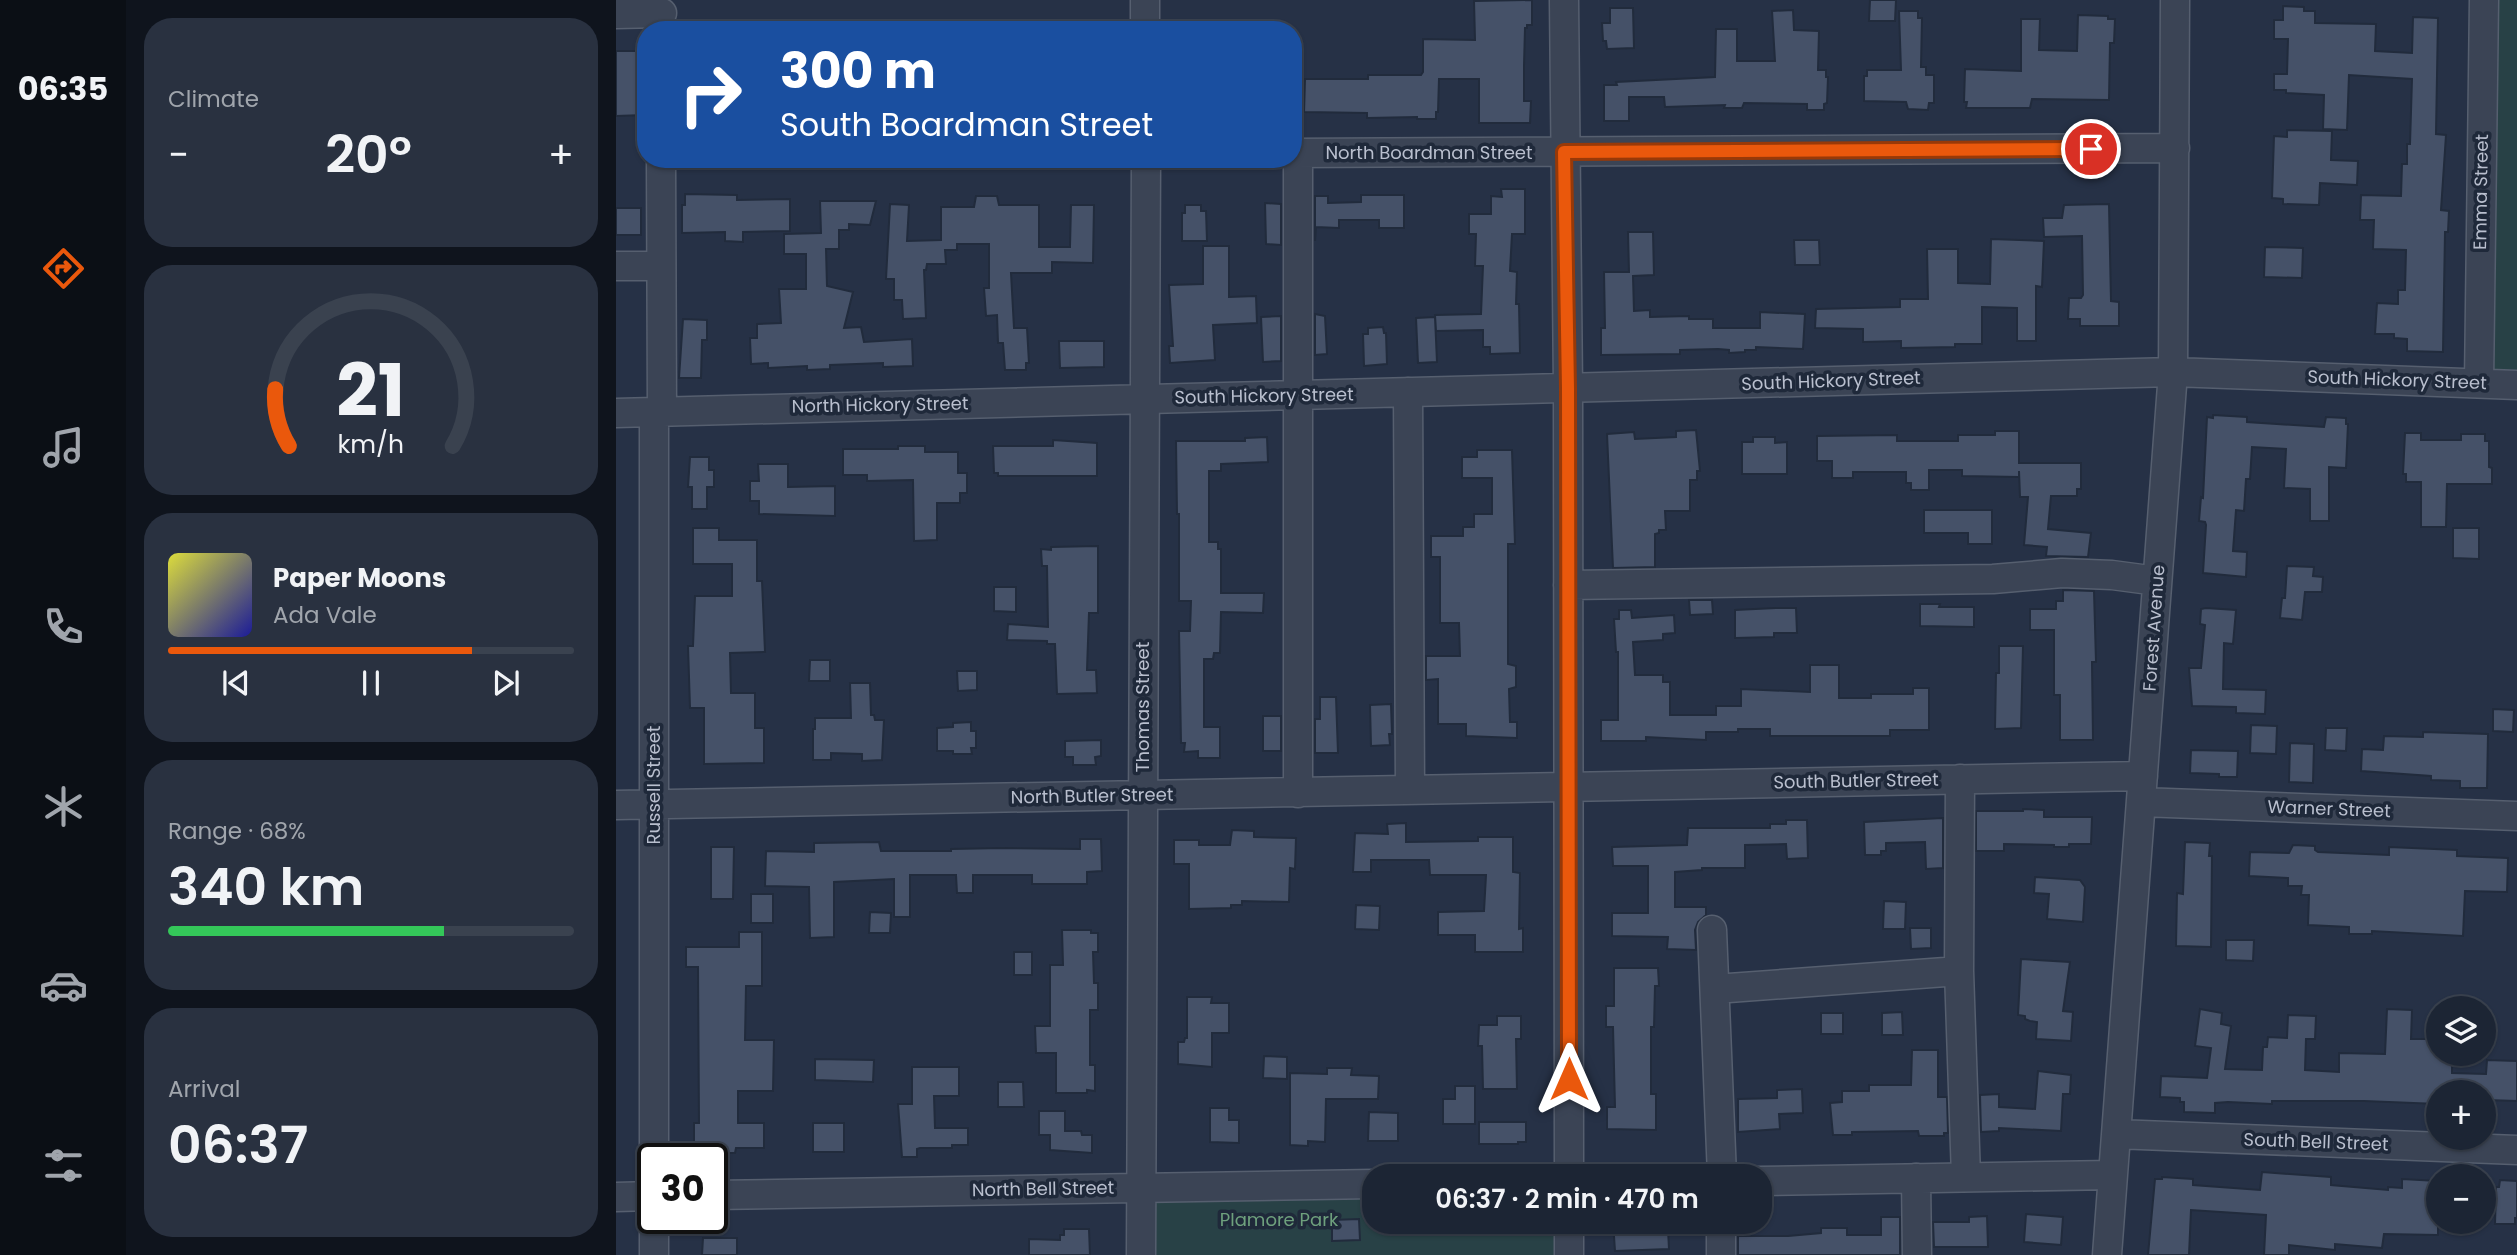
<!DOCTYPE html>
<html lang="en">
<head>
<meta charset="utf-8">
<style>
  :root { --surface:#1c2534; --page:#293140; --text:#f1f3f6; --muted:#a0a5ac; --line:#3a424f; --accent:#ea580c }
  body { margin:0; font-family:Poppins,sans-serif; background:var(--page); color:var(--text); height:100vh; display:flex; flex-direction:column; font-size:26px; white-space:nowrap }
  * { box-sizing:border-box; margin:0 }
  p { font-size:23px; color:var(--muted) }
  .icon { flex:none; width:38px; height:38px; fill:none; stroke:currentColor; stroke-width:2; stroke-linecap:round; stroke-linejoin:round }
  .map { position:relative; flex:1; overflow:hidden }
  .side { display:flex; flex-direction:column; gap:18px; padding:18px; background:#0f141d; width:490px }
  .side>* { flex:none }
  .banner { position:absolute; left:21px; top:21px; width:665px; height:147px; border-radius:28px; box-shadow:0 2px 5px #0004,0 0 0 2px var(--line); background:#1a4fa0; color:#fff; overflow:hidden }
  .tools { position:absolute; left:1810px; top:996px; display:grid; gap:14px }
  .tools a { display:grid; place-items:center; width:70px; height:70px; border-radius:50%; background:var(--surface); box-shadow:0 2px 5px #0004,0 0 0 2px var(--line); font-size:35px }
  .speed { position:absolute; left:21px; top:1143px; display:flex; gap:14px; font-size:35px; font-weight:700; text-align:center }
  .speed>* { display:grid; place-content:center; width:91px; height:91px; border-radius:50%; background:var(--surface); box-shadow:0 2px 5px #0004,0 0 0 2px var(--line); line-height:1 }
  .speed .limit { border:4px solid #111; border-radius:10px; background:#fff; color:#111 }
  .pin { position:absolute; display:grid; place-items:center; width:60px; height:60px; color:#fff; margin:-30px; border:4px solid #fff; border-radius:50%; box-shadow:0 2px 7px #0007 }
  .me { position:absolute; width:77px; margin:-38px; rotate:0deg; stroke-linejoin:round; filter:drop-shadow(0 0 5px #0008) }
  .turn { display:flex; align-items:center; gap:24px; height:147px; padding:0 28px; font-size:32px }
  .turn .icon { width:91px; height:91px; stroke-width:2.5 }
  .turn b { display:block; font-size:49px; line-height:60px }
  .big { font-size:52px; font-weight:600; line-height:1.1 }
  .side .card { flex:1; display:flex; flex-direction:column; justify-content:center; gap:10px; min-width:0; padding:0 24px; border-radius:28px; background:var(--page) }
  .side .dial { align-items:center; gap:0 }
  .dial svg { height:182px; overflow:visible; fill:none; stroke:var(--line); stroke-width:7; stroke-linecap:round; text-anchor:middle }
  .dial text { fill:var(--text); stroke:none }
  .song { display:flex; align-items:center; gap:21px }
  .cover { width:84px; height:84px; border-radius:10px; background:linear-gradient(135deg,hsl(60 70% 55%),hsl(240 70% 35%)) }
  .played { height:7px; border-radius:4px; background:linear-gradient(90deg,var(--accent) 75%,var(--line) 75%) }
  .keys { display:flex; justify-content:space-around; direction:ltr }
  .heat { display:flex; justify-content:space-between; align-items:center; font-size:38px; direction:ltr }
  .charge { height:10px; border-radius:5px; background:linear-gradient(90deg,#34c759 68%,var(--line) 0) }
  .trip { position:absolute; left:746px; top:1164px; width:410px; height:70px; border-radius:28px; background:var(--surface); box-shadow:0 2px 5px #0004,0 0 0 2px var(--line); font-weight:600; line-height:70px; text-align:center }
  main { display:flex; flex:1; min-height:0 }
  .menu { display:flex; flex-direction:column; width:126px; justify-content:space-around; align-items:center; background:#0b0f15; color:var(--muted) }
  .menu .icon { width:49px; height:49px }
  .menu .current { color:var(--accent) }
  .menu b { font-size:32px; color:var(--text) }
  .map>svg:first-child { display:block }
  .green { fill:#284146 }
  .building { fill:#455168; stroke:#212b3c; stroke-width:2 }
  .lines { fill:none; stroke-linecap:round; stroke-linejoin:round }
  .minor-casing { stroke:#565f6f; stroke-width:31 }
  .minor { stroke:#3b4455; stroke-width:28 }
  .route-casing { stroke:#983908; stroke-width:18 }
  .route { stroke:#ea580c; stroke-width:12 }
  .labels { text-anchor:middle; stroke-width:7; stroke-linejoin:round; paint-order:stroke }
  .street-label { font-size:18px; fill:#b9bfce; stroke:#1f293a }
  .park-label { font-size:18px; fill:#6ea07d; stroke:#1f293a }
</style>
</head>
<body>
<main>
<nav class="menu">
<b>06:35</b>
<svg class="icon current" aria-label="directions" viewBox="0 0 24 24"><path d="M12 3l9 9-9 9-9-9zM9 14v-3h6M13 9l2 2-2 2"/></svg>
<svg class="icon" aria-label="music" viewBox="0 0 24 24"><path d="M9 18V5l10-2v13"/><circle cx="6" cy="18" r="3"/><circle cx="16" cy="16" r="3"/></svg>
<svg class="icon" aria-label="phone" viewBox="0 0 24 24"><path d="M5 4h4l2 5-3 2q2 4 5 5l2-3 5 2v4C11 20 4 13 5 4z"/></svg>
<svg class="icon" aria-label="climate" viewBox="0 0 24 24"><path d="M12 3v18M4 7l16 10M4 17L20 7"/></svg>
<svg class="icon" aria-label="car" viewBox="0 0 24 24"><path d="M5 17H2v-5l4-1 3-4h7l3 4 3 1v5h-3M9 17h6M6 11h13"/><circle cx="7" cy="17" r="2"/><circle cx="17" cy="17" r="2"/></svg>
<svg class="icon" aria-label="filters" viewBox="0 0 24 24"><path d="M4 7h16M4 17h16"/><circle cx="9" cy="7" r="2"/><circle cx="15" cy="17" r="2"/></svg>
</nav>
<section class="side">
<div class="card"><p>Climate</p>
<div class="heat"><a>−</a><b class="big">20°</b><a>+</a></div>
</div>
<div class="card dial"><svg viewBox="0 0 100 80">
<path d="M14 69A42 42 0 1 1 86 69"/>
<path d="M14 69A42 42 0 0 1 8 44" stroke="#ea580c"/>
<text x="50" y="56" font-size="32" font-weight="700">21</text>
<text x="50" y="72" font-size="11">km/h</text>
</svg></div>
<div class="card">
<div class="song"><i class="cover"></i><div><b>Paper Moons</b><p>Ada Vale</p></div></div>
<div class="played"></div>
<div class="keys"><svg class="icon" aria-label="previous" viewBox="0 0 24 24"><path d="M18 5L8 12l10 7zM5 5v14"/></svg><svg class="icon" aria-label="pause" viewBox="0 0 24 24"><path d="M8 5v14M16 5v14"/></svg><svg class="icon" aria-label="next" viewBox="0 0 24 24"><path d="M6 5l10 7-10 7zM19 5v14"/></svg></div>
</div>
<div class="card"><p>Range · 68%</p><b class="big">340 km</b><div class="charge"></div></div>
<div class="card"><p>Arrival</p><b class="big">06:37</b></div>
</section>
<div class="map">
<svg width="1901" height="1255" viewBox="0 0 1901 1255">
  <rect width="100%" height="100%" fill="#263146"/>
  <path class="green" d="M1868,0H1901V385L1863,383Z
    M758,1184V1222H953V1255H525V1188Z"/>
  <path class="building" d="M916,0V25H911V28H909L908,66V101H915L914,123H863V79H823L822,112H820V119H801V117L751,118V113L688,112L689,79H752V75H805L807,72V39L859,40L858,1Z
    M1254,0H1280L1279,21H1253Z
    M1667,6L1688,7V11H1699V23L1760,24L1759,51L1796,53L1797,17L1822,18L1820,134L1830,135L1825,210L1833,211L1832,232H1829L1827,352L1791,351V339L1778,338V334H1759L1761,303L1782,304V290H1789L1790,250L1757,249L1758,220H1744L1745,195L1785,196L1786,164H1791V144H1794L1796,79L1733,75L1731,130L1707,129L1708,95L1670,93V90H1658V74H1671L1672,39H1658V20H1667Z
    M994,8H1017L1018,48L991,49L990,41H987L986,23H994Z
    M1177,10L1178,30L1203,31L1202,70H1210V77H1212L1211,103L1208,104V110H1191V104L1128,103L1126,108H1108L1109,105L1049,107L1048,97H1013V121H988V85H1001L1000,82L1099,77L1100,29H1121V61H1159L1156,11Z
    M1283,11H1302V18H1306L1305,67H1310V75H1318V103H1313L1312,110L1292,109L1290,102L1248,101V76H1251V70H1285Z
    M1462,15L1492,16V19H1499L1498,43H1494L1493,100L1416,99L1414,108H1350L1351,102H1348L1349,69L1405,71V19H1424L1423,50L1461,51Z
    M0,51H22L23,99L29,98V115L0,116Z
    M1671,130L1716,131L1715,160L1742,161L1741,185L1704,183L1703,205L1667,204V199L1656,198L1658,136L1671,137Z
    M885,189H909V234H896L894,271L901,272L900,304H903L904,353L874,354V347H867V330L820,331L819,315L865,314L867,266H859L860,234H853V214H875V196L886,197Z
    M69,194L121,195V200L174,199V231L127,232V242L109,241V232L66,233V205H69Z
    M745,195H788V228H763V220H723V228L700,227L699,241V196H712V203L745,202Z
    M360,196H381L383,205H423V247H454L455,205H478L477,263L436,262V273H395L398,328H411L413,363H410V370H389L387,343H382L381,315L370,316L368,288H373V244H341V250H329L330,264H311L310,270H308L310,318L287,319L286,300H278V279H270L274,204L293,205L291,241L325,240V207H358Z
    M204,201H260L254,225L233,224V230H223V249H210L211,286L237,292L228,328L245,327L248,342L296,339L297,366L267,367V363L214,365V369L191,370V366L152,368V363L135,364L134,338H141V324L165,323L163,289H190V254H168V234L205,233Z
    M649,203L665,204V245L650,244Z
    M1493,204L1495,301L1503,302V326H1464V319H1452L1453,298H1465L1467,295L1466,236L1428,237L1427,218H1446L1448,205Z
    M569,205H585V211H590L591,241H566V213H569Z
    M0,208H25V235H0Z
    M1012,232H1037L1038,275L1017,276L1018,311L1034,310V317L1073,316V319H1097V328H1144V312L1189,314L1187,349L1140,347V350H1129V352L1113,353V350L1102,349L1064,350V354L985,355V328H989L988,272H1013Z
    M1375,239L1428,241L1426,287L1420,286V341H1401V308L1366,307V344H1339V347L1285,348V341L1247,342V329L1199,328L1200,309L1284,307V299H1312L1311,249H1342V283L1374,284Z
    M1178,240H1203L1204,265H1179Z
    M587,246H613V297L640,296L641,323L597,325L599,360L554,363L553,346H557L553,285L587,284Z
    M1649,247L1687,248L1686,278L1648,277Z
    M699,314L709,316L711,354L699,355Z
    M665,316V361L647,362L645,317Z
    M819,317L821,362L802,363L800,318Z
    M67,319L91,320V340H86L85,378H63Z
    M767,327L768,333H770L771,364L748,366L747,334H752V328Z
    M443,341H488V367L444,368Z
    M1597,415L1631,417V422L1708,427L1710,417L1730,418V424H1732L1730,468L1713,467V521H1694V489L1668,488L1670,449L1636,447L1634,479H1630L1628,511L1620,510L1617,551L1631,552L1630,577L1587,573L1590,525L1589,522L1583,521L1585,497L1587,498L1591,417L1597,418Z
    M1080,430L1084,471H1081V480H1074V511H1049L1050,530H1043V533L1039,534V567L997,568L991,434L1018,432L1019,439L1060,437V431Z
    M1379,431H1403V463H1465V489H1461V496H1435L1432,529L1475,533L1472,557L1430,556L1431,547L1408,545L1412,497H1404L1403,471V477L1346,476V470H1313V490H1295V483H1290V472H1237V478H1216V461H1201V436L1281,435V441H1342V435H1379Z
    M1789,433H1805V440H1845V434H1869V441H1873V467L1876,468V484H1831L1830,527H1805V482H1790V474H1787Z
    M651,437L652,462L605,464V471H593V542H602V549H605V593H648L647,613L605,612L604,653H598L597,659H588V727H604V758H582V751L568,752L569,743H565L563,631H574L575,601H563V514H561L560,441H629V438Z
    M1137,437H1159V443L1171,442V474H1126V442H1137Z
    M437,440L481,443V476H382V473H378L377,446H437Z
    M282,446H309V452H342V473H351V493H344V503H321V540L298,541L297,480L251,481V475H227V449H282Z
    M861,450H896L899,544H892V664L900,666V687L893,689L894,722H901V738L850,736V724H822V679L810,680V656H844L843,623H824V557H815V536H847V527H858V514H876V478H846V457H861Z
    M74,457H93V470H98V487H91V509H76V487H72Z
    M142,464H172V487L219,486V516L143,514V501H134V481H143Z
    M1308,510H1376V544H1352V533H1308Z
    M77,528H103V540H141V581H146L149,652L114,653L115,693H139V728H148V763L88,764V708H74L72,646H77L79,596H116V564H77Z
    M1837,528H1863V559L1837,558Z
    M482,546V613H473L471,670H480L481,693L441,694L439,644H431V641L391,640L392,624L432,627L431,566H426L425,549L435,550V547Z
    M1671,566L1698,567L1697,576L1707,577L1706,592H1689L1686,620L1664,618L1666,598H1669Z
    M378,587H400V612L378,611Z
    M1447,590L1478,591L1480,662H1476L1477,740H1444V695H1438V630H1414V609H1440V601H1447Z
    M1073,600H1096L1097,614L1074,615Z
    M1304,604H1324L1323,607H1358V627L1304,626Z
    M1160,608H1180L1181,633H1158V637L1119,638V610Z
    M1590,608L1620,610L1617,644L1608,643L1607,689L1650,690L1649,714L1620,713V707L1576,706L1573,668H1585L1589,625L1584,624L1585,609Z
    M1003,610H1015L1016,618L1058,615L1059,633L1047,634V640L1017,642L1019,675H1047V682H1054V715H1100V706H1125V689L1194,692V665H1223V698H1255V694H1297V688H1313V730H1274V736H1154V729H1122V732H1090V740L1030,737V741H985V720H1002V652H1000L998,619H1003Z
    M1383,646H1407L1405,728L1379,729L1380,673H1383Z
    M194,660H214V681H193Z
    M341,671H361V690L342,691Z
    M234,683H254L255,715H258L259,720H268L266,760L246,761V754L215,753V760H197V729H199V718H235Z
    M704,697H720L722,753H699V719H704Z
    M775,704L776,734H773L774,745L755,746L754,705Z
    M1877,709L1898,710L1897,732L1877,731Z
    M647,716H665V751H647Z
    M355,722V731H360V748H355L356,754H337V751H321V728L337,727V723Z
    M1635,725L1661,726L1660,754L1634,753Z
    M1710,728H1731L1730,751L1709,750Z
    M1807,732L1872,734L1871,788H1844V781L1815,780V776L1745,771L1746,749L1767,750L1768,736L1807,737Z
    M485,740V756L479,757L480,765H457V757H449V741Z
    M1674,743L1698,744L1697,783L1673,782Z
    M1575,750L1622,751L1621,777H1603V774L1574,773Z
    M1407,809L1428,810V817H1476L1475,844H1453V847H1438V845L1388,844V851H1360V811H1407Z
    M1327,818V868L1310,869L1309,842L1270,843V851H1265V855H1249L1248,822Z
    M1170,820H1191L1192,858L1171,859L1170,844L1129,845V868H1086V870L1059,872V907H1090V915L1082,922L1079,930L1080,950L1051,949L1052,937L996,936V913H1032V866H997L996,847L1071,845L1072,828H1154V824H1170Z
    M790,823V842L862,841V837H897V872L904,873L903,929L907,928V952H859V935H822V912L868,911L870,875H814L813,860H755V872H737L739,833L772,834L771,824Z
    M616,830L638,831V837L680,838L679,869L674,868L673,902L626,901V905H615V908L573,909V864H558V840H583V845H614Z
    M464,839H485L486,871L471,872V884H416V875H357V893H341L340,875H294V917H278V879L218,882V937L194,938L193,887L149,886L150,851L198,852V843L263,842L265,851H335V849L387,848L464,849Z
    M1569,842L1594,843L1593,856H1596L1595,947L1560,946L1561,893L1567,894Z
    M1677,845L1699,846V850L1702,852L1773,855V847L1841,850V856L1892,858L1891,892L1849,891L1847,936L1756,931V934H1733V927L1692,925L1693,895H1685L1686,886H1672V878L1633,876L1634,852L1673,853Z
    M95,847H118L117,899H95Z
    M1419,877L1464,880L1469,887L1467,922L1431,919L1433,894L1418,893Z
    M135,894H157V923H135Z
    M1268,901L1290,902L1289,929H1267Z
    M740,905L764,906L763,930L739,929Z
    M254,912L275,913L274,933H253Z
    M1294,928H1315V948L1295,949Z
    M446,930H475V933H482V952H477L478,983H482V1010H474V1065H479V1091L471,1090V1093H440V1053H420L419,1026H434V965H447Z
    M123,932H146V986H130L129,1040H158L157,1091H122V1123H148V1148H120L119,1153H78V1123H83L82,967H70V947H123Z
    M1610,940H1638L1637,961L1610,960Z
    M398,952H416V975H398Z
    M1405,959L1454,962L1447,1011L1457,1012L1455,1041L1420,1039L1421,1022L1414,1021L1409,1019V1016L1402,1015Z
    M998,968H1042L1043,986H1039L1038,1027H1035V1094H1040V1130L991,1129V1107H999L997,1027H990V1006H998Z
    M571,997H596L595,1003H613V1033H596V1067L562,1064V1042H568L569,1038H571Z
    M1584,1009L1606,1013L1605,1024L1615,1026L1609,1069L1646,1070L1647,1047H1651L1652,1037L1671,1038L1672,1015L1700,1016L1699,1039H1690L1689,1070L1723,1072V1053L1769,1054L1771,1009L1796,1010L1795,1039H1822V1054H1836V1073L1870,1074L1871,1060L1901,1061V1101L1870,1100V1092H1822V1104L1748,1101H1656V1104L1612,1102L1599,1103V1113L1568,1112V1102H1564V1098L1544,1097L1545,1076L1591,1078L1595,1048L1579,1046Z
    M1286,1012L1287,1035H1266V1013Z
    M1205,1013H1227V1034H1205Z
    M881,1016H905V1039H900L901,1089H867L866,1046H862L863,1025H881Z
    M1296,1050H1322V1097H1331L1332,1133H1328V1136H1303L1302,1131L1236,1132V1135H1217L1214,1103L1226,1102V1091H1253V1085H1295Z
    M648,1056L671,1057V1079L647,1078Z
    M199,1059L258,1060L257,1082L199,1080Z
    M296,1067H343V1096H318L319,1128H352V1145H336V1148H304L301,1149V1157H286L282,1104H296Z
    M711,1068H736L735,1075L763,1076L762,1099H710L709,1142L692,1141V1146L674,1145V1073L711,1074Z
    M1422,1071L1455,1075L1454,1094H1447L1445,1131L1383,1128V1131L1365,1132L1364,1095L1383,1094V1107L1419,1109Z
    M382,1082H407L408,1107H382Z
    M839,1086H859V1124H827V1099H839Z
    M1186,1089L1187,1113L1163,1114L1164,1129L1122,1132V1099L1161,1098V1090Z
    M594,1108H613V1120H623V1143L594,1142Z
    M423,1111H449V1131H465L466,1135H476V1153L434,1150V1135H423Z
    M753,1112L782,1113V1141H752Z
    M863,1122H910V1142H902V1144H863Z
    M197,1123H228V1152H197Z
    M1646,1172L1715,1177V1185L1772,1190V1187L1786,1188V1179L1822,1181V1235L1768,1234L1766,1248L1719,1244V1250L1673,1245V1255H1648L1650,1215L1575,1210L1573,1255H1532L1539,1179H1546V1177L1577,1179V1185L1644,1190Z
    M1884,1180L1901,1181V1218H1899V1224H1879L1880,1187H1883Z
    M1410,1214L1447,1217L1445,1245L1408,1242Z
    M1371,1216L1372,1247H1318L1317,1222H1353V1217Z
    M1265,1217H1284V1255H1122V1236H1172L1205,1233V1228H1231V1235H1265Z
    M743,1219L744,1240L716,1241V1220Z
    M997,1222H1026L1027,1230L1052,1229L1053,1249L999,1251Z
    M448,1229H473L474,1255H413V1239L444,1240V1235H448Z
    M87,1238H121V1255H86Z"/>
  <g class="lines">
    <defs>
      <path id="minor" d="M529,0V30
        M948,0L952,388L953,1176
        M0,14L46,13
        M677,153L1559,148
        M45,159L46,411
        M0,266H45
        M1863,383L1868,0
        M792,392L794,790
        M0,413L1557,372L1901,385
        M952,585L1377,579L1446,573L1496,575L1541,581
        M1344,779L1343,971L1350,1177
        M682,793V153
        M1525,802L1901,816
        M0,805L1527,776
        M1096,930L1106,1176
        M1099,989L1343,971
        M1500,1134L1901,1150
        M38,1158V411
        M1300,1178L1301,1255
        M1143,1181L1497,1175
        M96,1195L758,1184
        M0,1197L37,1196
        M38,1218V1255
        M953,1222V1255
        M525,1255L530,159
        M1105,1255V1222
        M1491,1255L1557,372L1559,0"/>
    </defs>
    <use href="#minor" class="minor-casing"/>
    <use href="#minor" class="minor"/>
  </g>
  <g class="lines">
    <defs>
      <path id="route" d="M953,1079L952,388L948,152L1475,149"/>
    </defs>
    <use href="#route" class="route-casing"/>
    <use href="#route" class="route"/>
  </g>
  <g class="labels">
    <g class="street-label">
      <text x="813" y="159">North Boardman Street</text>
      <text transform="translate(1865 192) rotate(-89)" y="6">Emma Street</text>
      <text transform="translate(1781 380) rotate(2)" y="6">South Hickory Street</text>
      <text transform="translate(1215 381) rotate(-2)" y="6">South Hickory Street</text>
      <text transform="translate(648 396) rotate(-1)" y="6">South Hickory Street</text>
      <text transform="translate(264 405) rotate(-1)" y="6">North Hickory Street</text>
      <text transform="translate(1538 628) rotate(-86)" y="6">Forest Avenue</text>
      <text transform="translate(527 707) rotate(-90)" y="6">Thomas Street</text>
      <text transform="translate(1240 781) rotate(-1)" y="6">South Butler Street</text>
      <text transform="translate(38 785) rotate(-90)" y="6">Russell Street</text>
      <text transform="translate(476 796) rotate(-1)" y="6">North Butler Street</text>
      <text transform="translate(1713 809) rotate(2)" y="6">Warner Street</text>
      <text transform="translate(1700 1142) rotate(2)" y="6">South Bell Street</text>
      <text transform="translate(427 1189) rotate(-1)" y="6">North Bell Street</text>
    </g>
    <g class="park-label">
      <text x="663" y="1226">Plamore Park</text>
    </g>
  </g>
</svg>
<div class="tools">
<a><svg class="icon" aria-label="layers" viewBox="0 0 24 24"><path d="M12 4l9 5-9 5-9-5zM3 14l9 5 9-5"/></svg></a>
<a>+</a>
<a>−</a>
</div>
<div class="speed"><div class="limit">30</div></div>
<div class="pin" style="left:1475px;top:149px;background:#d93025"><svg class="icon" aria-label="arrive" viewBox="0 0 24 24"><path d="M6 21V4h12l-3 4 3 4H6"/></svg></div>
<svg class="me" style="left:953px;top:1079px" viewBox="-20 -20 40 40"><path d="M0-17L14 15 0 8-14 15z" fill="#ea580c" stroke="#fff" stroke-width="4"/></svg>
<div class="trip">06:37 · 2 min · 470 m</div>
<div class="banner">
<div class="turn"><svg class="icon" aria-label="right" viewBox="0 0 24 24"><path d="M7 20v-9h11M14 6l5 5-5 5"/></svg><div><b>300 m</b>South Boardman Street</div></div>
</div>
</div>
</main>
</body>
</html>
